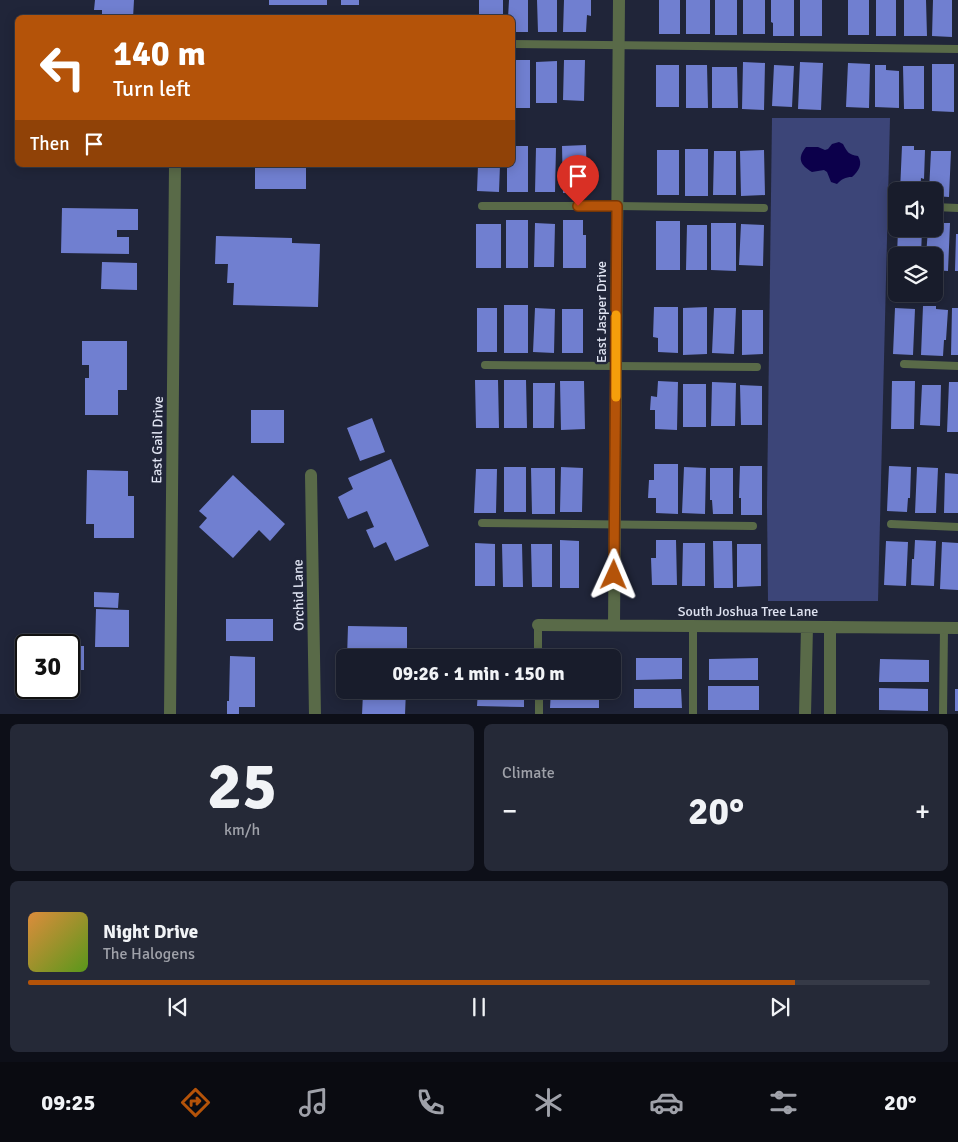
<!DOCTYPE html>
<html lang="en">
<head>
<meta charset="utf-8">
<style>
  :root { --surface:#181c2b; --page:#252937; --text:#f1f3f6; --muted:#9fa1a9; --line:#363a47; --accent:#b45309 }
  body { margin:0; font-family:Signika,sans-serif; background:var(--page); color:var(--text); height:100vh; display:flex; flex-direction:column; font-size:19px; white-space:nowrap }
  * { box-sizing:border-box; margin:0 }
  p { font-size:16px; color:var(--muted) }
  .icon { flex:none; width:28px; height:28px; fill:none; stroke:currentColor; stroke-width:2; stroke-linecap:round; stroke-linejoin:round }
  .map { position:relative; height:714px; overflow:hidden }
  .sheet { display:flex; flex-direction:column; gap:10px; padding:10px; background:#0d0f18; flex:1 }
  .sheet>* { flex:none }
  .hud { position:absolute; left:15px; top:15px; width:500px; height:152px; border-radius:8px; box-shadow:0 2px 12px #0003,0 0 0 1px var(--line); background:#b45309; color:#fff; overflow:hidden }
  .tools { position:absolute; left:888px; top:182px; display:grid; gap:10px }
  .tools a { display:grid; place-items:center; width:55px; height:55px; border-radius:8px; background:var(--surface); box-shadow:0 2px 12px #0003,0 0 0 1px var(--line); font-size:25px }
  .speed { position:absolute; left:15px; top:634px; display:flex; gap:10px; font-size:25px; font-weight:700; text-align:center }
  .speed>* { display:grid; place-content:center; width:65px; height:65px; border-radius:50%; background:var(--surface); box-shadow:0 2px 12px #0003,0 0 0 1px var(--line); line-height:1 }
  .speed .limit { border:2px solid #111; border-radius:8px; background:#fff; color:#111 }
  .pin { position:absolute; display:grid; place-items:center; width:42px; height:42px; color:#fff; margin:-51px -21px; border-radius:50% 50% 50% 0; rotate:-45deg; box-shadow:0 0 5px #0007 }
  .pin .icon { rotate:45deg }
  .me { position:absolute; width:55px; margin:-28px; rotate:1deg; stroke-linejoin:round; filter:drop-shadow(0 0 4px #0008) }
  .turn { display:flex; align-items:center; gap:18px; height:105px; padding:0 15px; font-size:22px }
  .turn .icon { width:65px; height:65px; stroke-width:2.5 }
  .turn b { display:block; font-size:35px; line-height:42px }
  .then { display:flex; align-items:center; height:48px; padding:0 15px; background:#0003; gap:10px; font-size:19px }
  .big { font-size:38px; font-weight:800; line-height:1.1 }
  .sheet .card { flex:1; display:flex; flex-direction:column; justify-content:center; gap:8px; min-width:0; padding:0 18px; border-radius:8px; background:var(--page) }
  .sheet .dial { align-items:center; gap:0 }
  .dial b { font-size:65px; line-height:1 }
  .song { display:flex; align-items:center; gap:15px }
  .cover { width:60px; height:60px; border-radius:8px; background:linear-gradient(135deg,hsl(30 70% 55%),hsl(90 70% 35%)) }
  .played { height:5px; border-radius:2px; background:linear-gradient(90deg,var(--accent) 85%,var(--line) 85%) }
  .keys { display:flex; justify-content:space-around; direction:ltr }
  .heat { display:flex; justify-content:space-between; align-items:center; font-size:28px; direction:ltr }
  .sheet .tiles { flex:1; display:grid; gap:10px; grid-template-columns:1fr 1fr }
  .card:last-child { grid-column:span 2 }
  .trip { position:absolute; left:336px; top:649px; width:285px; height:50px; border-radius:8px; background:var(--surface); box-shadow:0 2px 12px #0003,0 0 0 1px var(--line); font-weight:800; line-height:50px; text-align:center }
  .dock { display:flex; height:80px; justify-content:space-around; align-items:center; background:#0a0b11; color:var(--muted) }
  .dock .icon { width:35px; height:35px }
  .dock .on { color:var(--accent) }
  .dock b { font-size:22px; color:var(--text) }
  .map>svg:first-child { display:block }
  .green { fill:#3c4578 }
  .water { fill:#0c004b }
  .building { fill:#707fd0 }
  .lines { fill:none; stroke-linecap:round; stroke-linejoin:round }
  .lane { stroke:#596a48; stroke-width:8 }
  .street { stroke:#596a48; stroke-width:12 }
  .route-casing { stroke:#753606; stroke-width:12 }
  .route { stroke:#b45309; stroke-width:9 }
  .slow { stroke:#f59e0b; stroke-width:9 }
  .labels { text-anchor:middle; stroke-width:5; stroke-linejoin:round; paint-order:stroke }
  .street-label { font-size:14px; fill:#dfe3f1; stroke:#202539 }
</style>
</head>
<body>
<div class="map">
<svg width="958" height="715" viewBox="0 0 958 715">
  <rect width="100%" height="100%" fill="#202539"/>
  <path class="green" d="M772,118H890L878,601H768L767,504Z"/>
  <path class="water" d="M839,142L843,144C847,152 849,155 858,156C863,164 859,171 852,177C845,177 842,179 837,184L831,182L827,172L824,170L812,172C800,165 797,158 806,147H818L825,150L828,149L832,144Z"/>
  <path class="building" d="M95,0H134L133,18H102V10H94Z
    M269,0H327V5H269Z
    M341,0H359V5H341Z
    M479,0H503V18H479Z
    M509,0H528V32H512V18H508Z
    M537,0H557V32H538Z
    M564,0H591V16L587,15L586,32H563Z
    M659,0H680V34H659Z
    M686,0H710V34H686Z
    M715,0H737V35H715Z
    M743,0H765V34H743Z
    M771,0H794V36H773V23L771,22Z
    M800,0H822V36H800Z
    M848,0H869V35H848Z
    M876,0H896V36H876Z
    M904,0H926L927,36H904Z
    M933,0H952V37L932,36Z
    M512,60H530V108H512Z
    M564,60H585L584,101L563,100Z
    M557,61V103H536V62Z
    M743,62L765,63L764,110L742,109Z
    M800,62L823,63L821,110L798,109Z
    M848,63L870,64L869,108L846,107Z
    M932,64H954V112L932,111Z
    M656,65H679V107H656Z
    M686,65H707L708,108H686Z
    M774,65L794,66L792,107L772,106Z
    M875,65H886V70L899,71V108L875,107Z
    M903,66H924V109H904Z
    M712,67H737L738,108H712Z
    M586,145L587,193H563L562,146Z
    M512,146H528V192H507V165H512Z
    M902,146H914V150H925L924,179L921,178L920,191H900Z
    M536,148H556L555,192H535Z
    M685,149H708V196H685Z
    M657,150H679V195H657Z
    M764,150L765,195L741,196L740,151Z
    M714,151H736V195H713Z
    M931,151H951L949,197L934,196V191H929Z
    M255,165H306V189H255Z
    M478,165H500L499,192L477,191Z
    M62,208L138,209V230H117V237H129V254L61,253Z
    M506,220H528V268H506Z
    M563,220H583V235H586V268H563Z
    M656,221H680V270H656Z
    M535,223L555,224L554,267H534Z
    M711,223H736V271L711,270Z
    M934,223H950L948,271L934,270V256H926L928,229H934Z
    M476,224H501V268H476Z
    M741,224L764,225L763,266L739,265Z
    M687,225H707V270H686Z
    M898,229H922L921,256H897Z
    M956,234H958V271H955Z
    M216,236L292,238V243L320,244L318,307L233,305L234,283H227L228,264H215Z
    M102,262L137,263V290L101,289Z
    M504,305H528V353H504Z
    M923,306H936V309L948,310L946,340H944L943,356L921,355Z
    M654,307H678V353L658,352V338L653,337Z
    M707,307V354L683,355V308Z
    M477,308H497V352H477Z
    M535,308L555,309L554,353L533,352Z
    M714,308H736L734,354L712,353Z
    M895,308L915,309L913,355L893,354Z
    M952,308H958V355H951Z
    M562,309H583V353H562Z
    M742,310H763V354L742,355Z
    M82,341H127V390H118V415H85V378H89V365H82Z
    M475,380H498L499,428H476Z
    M504,380H526L527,428H504Z
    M560,381H584L585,429L561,430Z
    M658,381L678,382L677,430L655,429V410H650L651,396L657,397Z
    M892,381H915L914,429H891Z
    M712,382L736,383L735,426H711Z
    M949,382H958V432H947Z
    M533,383H555L554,428H533Z
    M683,384H706V427H683Z
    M740,385L762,386V425H741Z
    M922,385H941L940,426L920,425Z
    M251,410H284V443H251Z
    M372,418L385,452L360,461L347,428Z
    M391,459L429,546L395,561L386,542L374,548L366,530L374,527L367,511L348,519L338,497L353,489L348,478Z
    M654,464H678V514L656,513V498H648L649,480H654Z
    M740,466H762V515H741V498H739Z
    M889,466L911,467L910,498H908L907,512L887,511Z
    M504,467H526V512H504Z
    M561,467L583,468L582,512H560Z
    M684,467L706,468L705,514L682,513Z
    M917,467L938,468L936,513H915Z
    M531,468H555V514H532Z
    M710,468H733V514H713L712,500H710Z
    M476,469H497L496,513H474Z
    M87,470L128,471V496H134V538H94V524H86Z
    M945,473L958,474V513H944Z
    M233,475L285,524L270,541L259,530L233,558L199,527L207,518L199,511Z
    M560,540L579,541V588H560Z
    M656,540H676L677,585H652L651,558H656Z
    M915,540L936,541L934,586L911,585L912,559H914Z
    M713,541H732L733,588H714Z
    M886,541L908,542L906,586L884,585Z
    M942,542L958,543V590L940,589Z
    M475,543L495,544V586H475Z
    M683,543H705V586H682Z
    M502,544H522L523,587H503Z
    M531,544H552V587H532Z
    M737,544H761V586L737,587Z
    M94,592L119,593L118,608L94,607Z
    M96,609L129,610V647H95Z
    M226,619H273V641H226Z
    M348,626L407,627V658H347Z
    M69,646H84V670H69Z
    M230,656L255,657V707H239V714H227V701H229Z
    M636,658H682V679L636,680Z
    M758,658V680H709V659Z
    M880,659L929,660V682H879Z
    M708,686H759V710H708Z
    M879,688L928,689V711L879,710Z
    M634,689H681L682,708H634Z
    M955,689H958V711H955Z
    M347,690H406L405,715H362L363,693H347Z
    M478,690H524V707L477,706Z
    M551,690H599V708H550Z"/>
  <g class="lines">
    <path class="lane" d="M512,44L958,49
      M482,206H617L764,208
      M934,207L958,208
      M904,364L958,366
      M485,365L757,367
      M482,523L753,526
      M891,524L958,527
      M538,625V658
      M693,626V715
      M539,690V715
      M943,715L944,628"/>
    <path class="street" d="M311,475L315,715
      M538,625L958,628
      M614,625L619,0
      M170,715L175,165
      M805,715L807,627
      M830,715V627"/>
  </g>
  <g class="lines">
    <defs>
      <path id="route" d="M578,206H617L614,575"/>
    </defs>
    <use href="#route" class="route-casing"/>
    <use href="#route" class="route"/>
    <path class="slow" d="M616,397V315"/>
  </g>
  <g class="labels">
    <g class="street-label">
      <text transform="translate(601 312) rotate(-90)" y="5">East Jasper Drive</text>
      <text transform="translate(157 440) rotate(-89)" y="5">East Gail Drive</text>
      <text transform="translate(298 595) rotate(-91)" y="5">Orchid Lane</text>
      <text x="748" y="616">South Joshua Tree Lane</text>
    </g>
  </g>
</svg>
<div class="tools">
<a><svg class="icon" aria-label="sound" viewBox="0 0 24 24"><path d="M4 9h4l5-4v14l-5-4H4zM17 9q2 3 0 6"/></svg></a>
<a><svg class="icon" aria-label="layers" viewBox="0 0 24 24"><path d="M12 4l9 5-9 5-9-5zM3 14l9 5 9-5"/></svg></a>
</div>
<div class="speed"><div class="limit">30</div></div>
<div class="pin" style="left:578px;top:206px;background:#d93025"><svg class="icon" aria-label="arrive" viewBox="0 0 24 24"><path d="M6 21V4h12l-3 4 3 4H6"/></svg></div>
<svg class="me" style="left:614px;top:575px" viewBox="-20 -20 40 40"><path d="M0-17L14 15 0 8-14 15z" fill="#b45309" stroke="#fff" stroke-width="4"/></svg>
<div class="trip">09:26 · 1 min · 150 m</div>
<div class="hud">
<div class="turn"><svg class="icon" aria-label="left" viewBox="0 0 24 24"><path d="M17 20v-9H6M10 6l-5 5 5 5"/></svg><div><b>140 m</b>Turn left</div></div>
<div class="then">Then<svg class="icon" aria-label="arrive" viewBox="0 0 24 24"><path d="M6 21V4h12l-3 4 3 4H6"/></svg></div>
</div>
</div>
<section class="sheet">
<div class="tiles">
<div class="card dial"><b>25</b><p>km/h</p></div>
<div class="card"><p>Climate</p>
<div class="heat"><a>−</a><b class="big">20°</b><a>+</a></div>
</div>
<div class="card">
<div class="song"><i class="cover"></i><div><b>Night Drive</b><p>The Halogens</p></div></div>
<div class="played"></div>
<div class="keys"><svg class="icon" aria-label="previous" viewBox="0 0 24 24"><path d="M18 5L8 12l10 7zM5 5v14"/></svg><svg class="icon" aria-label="pause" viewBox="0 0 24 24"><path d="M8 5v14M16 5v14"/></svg><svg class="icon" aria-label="next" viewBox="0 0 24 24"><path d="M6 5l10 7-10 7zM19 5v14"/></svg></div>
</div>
</div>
</section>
<nav class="dock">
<b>09:25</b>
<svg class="icon on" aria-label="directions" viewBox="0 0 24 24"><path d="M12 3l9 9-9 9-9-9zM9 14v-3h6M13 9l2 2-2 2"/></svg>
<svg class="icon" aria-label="music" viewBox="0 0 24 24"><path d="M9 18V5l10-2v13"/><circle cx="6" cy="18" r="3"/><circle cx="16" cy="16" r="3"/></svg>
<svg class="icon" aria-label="phone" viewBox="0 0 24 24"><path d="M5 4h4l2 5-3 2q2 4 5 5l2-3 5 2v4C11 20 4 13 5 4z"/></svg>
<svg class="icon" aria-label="climate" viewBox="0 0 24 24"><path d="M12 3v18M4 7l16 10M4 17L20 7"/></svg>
<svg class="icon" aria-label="car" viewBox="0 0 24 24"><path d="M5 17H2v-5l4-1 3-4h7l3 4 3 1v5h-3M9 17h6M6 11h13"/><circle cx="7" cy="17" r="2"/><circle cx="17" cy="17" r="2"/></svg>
<svg class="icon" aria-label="filters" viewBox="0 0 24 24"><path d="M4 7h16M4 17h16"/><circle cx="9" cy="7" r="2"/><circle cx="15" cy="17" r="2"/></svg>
<b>20°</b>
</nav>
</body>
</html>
